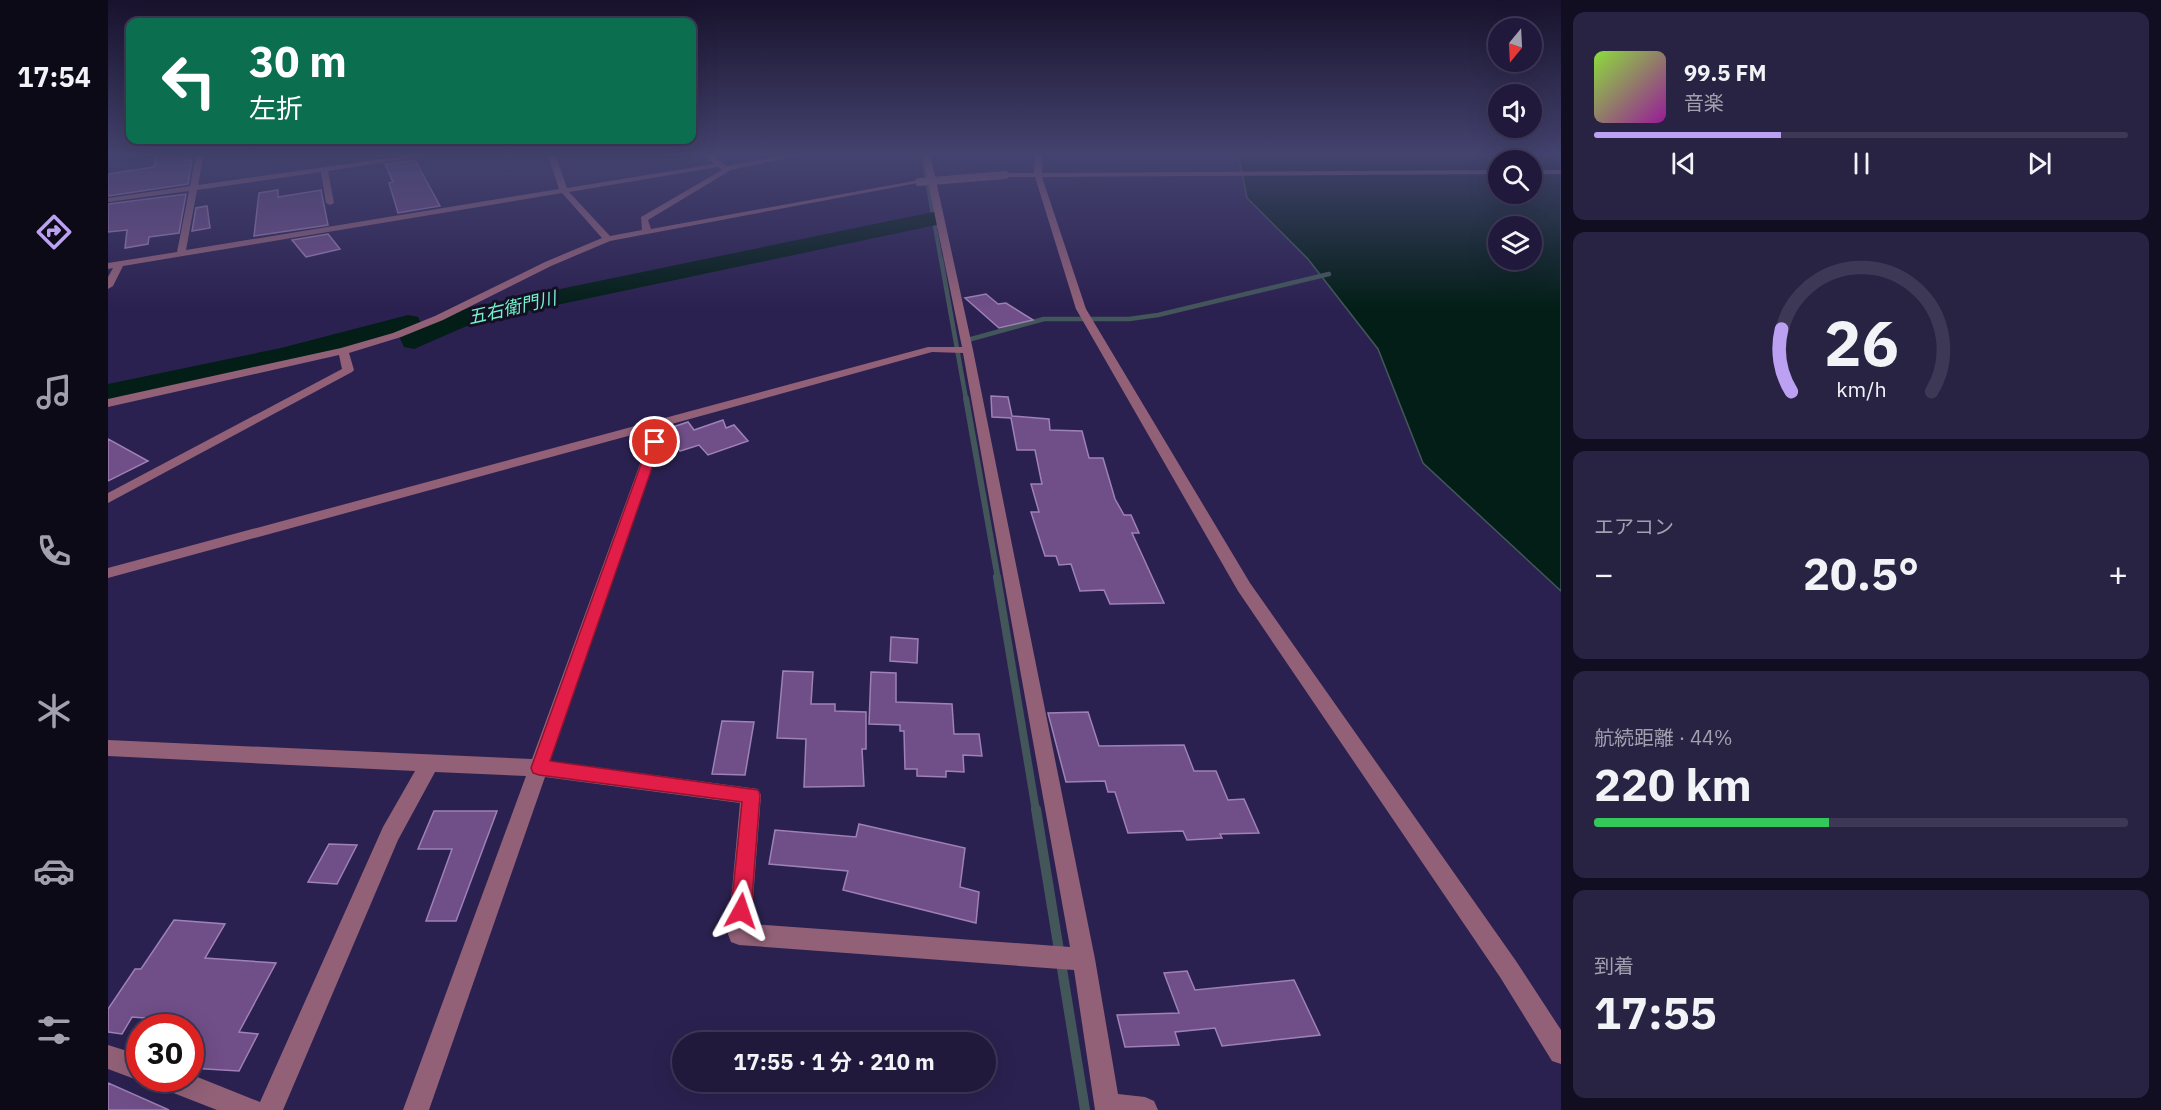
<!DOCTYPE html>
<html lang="ja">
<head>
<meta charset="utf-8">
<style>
  :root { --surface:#20193c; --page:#282243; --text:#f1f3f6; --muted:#a2a0af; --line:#3d3856; --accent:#bca0f2 }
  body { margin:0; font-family:"IBM Plex Sans","Noto Sans JP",sans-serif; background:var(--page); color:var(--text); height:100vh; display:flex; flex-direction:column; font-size:22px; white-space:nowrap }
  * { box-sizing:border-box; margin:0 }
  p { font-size:20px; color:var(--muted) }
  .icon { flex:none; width:33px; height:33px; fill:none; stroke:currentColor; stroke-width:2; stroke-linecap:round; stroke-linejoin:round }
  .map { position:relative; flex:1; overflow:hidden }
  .side { display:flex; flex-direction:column; gap:12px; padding:12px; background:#120e21; width:600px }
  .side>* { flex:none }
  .hud { position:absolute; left:18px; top:18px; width:570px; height:126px; border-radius:12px; box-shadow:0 6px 24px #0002,0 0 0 2px var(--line); background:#0b6e4f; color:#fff; overflow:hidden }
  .needle { width:39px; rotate:198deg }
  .fabs { position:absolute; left:1380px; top:18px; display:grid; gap:12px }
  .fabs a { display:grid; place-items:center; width:54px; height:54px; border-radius:50%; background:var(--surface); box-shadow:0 6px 24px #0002,0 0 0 2px var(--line); font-size:30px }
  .speed { position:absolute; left:18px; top:1014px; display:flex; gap:12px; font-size:30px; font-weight:700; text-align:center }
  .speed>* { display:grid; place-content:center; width:78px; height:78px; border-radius:50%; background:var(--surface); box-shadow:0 6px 24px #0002,0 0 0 2px var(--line); line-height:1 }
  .speed .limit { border:9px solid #d22; background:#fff; color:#111 }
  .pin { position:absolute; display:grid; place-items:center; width:51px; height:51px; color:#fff; margin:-26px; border:3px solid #fff; border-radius:50%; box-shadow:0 2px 6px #0007 }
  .me { position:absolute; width:66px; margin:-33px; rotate:5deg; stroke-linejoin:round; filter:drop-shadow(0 0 4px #0008) }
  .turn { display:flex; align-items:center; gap:21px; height:126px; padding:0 24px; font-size:27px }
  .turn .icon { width:78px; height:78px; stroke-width:2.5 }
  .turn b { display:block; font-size:42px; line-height:51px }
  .big { font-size:45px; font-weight:700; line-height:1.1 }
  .side .widget { flex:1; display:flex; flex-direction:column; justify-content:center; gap:9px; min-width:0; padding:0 21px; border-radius:12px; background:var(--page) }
  .side .dial { align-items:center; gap:0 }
  .dial svg { height:156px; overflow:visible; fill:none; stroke:var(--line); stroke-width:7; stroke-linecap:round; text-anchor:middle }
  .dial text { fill:var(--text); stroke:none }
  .song { display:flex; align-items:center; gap:18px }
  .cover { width:72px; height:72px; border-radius:9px; background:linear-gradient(135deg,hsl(90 70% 55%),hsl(300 70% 35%)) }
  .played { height:6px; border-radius:3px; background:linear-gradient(90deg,var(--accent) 35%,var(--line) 35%) }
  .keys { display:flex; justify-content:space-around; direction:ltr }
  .heat { display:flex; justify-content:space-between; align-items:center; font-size:33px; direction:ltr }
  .charge { height:9px; border-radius:4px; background:linear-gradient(90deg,#34c759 44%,var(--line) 0) }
  .trip { position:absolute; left:564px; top:1032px; width:324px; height:60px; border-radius:30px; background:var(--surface); box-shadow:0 6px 24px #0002,0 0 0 2px var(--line); font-weight:700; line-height:60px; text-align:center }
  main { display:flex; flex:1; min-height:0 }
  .dock { display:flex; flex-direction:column; width:108px; justify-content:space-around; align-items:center; background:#0d0a18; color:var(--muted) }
  .dock .icon { width:42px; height:42px }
  .dock .current { color:var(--accent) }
  .dock b { font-size:27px; color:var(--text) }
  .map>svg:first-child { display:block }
  .water { fill:#021e16; stroke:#43565a; stroke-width:1.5; fill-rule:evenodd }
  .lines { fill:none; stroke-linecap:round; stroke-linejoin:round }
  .stream-far4 { stroke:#43565a; stroke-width:4 }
  .stream-far3 { stroke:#43565a; stroke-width:4.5 }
  .stream-far2 { stroke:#43565a; stroke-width:6 }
  .stream-far1 { stroke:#43565a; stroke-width:8 }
  .stream { stroke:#43565a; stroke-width:10 }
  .river { fill:#021e16; fill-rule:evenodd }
  .building { fill:#704e88; stroke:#9e81b5; stroke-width:1.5 }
  .minor { fill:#926178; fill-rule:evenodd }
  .minor-bridge { stroke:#926178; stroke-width:8 }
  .route { fill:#e11d48; stroke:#92132f; stroke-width:1.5 }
  .labels { text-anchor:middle; stroke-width:6; stroke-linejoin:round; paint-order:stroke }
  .far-water-label { font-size:18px; font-style:italic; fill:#73f2ca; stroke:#131024 }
</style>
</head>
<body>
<main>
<nav class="dock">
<b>17:54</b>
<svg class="icon current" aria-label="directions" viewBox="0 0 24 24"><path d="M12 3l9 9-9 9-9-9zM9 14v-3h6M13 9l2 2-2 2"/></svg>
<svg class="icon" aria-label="music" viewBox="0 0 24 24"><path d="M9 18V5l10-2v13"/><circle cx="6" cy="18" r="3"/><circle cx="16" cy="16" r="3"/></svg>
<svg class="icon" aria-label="phone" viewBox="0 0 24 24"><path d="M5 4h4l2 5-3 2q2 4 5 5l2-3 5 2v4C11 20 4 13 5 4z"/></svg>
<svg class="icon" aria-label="climate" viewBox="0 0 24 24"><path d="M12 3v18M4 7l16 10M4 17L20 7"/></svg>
<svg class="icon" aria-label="car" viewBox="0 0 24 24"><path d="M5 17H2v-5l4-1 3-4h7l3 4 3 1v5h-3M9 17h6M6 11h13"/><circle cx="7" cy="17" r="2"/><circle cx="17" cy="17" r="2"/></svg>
<svg class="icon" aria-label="filters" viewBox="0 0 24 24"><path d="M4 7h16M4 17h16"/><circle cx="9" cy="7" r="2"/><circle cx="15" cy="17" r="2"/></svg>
</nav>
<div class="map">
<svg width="1453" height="1110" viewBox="0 0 1453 1110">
  <rect width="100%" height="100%" fill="#2b2150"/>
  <path class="water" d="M1130,153H1453V591L1315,463L1270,349L1200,259L1139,198ZM1390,160H1424V194H1390ZM1390,226H1424V260H1390Z"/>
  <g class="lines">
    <path class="stream-far4" d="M814,153L833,261"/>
    <path class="stream-far3" d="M833,259L858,399
      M856,341L936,319H1021L1050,315L1221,274"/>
    <path class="stream-far2" d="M858,398L890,579"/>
    <path class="stream-far1" d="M889,577L928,811"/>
    <path class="stream" d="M928,809L977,1110"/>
    <path class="river" d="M825,212L833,214L836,219L833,224L368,322L306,349L296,347L290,334L176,365L0,402V384L173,348L300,315L310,317L315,327L360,308Z"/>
  </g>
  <path class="building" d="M49,153H80L78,161L84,160L80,184L0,196V174L46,167Z
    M307,160L332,206L290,213L281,183L285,182L277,164Z
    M170,190V197L213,190L220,225L146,236L151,193Z
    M78,194L71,233L41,237L40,244L17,248L19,230L0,232V204Z
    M99,206L102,228L84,231L88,208Z
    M220,234L232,249L198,257L184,240Z
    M878,294L890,304L898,303L925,320L891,328L857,298Z
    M883,396L900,397L904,416L941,419L942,430L974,431L981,458H995L1007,499L1016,515H1023L1031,533H1024L1056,603L1002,604L996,590L972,591L963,564L951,565L948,556H937L923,512H931L923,484H934L927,450H909L903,418L884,417Z
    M615,420L618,428L626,425L640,441L600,455L591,445L572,451L562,437L568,436L562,428L580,422L586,430Z
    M0,439L40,461L0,481Z
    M783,637L810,639L809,663L782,661Z
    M675,671L705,672L703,704H727V711L758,712V749H754L756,786L696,787L698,739L669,738Z
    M763,672L788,673V702L844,704L846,734H871L874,756L855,755L856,772L838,771V777L809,776V769H797L796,731H792V725L761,724Z
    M980,712L991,746L1076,745L1086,771H1108L1120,800L1136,799L1151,833L1112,834L1114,838L1079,840L1075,831L1020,833L1007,792H1000L997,781L958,782L940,713Z
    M614,721L646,722L637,775L604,774Z
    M326,811H389L348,921H318L344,849H310Z
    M751,824L857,848L852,887L871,892L868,923L735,890L740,871L661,864L667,830L748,837Z
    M221,844L249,845L229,884L200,882Z
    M66,920L117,924L97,958L168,963L131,1032L150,1034L131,1071L82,1068V1028H59L63,1020L24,1017L14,1034L0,1032V1009L27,969H33Z
    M1079,971L1087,990L1186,980L1212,1035L1114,1046L1107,1028L1067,1032L1071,1045L1017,1047L1009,1015L1071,1013L1056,973Z
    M0,1083L61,1110H0Z"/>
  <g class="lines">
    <path class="minor" d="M88,153H96L90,185L316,153H336L220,171L226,203L222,205L218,203L213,172L89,190L78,250L451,189L439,153H447L459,188L606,164L593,153H601L619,166L687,153H702L623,170L540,220L543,229L811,180L815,182L502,241L443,266L335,320L293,337L241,353L246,370L244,372L0,503V493L234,369L231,355L0,407V399L233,348L285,333L327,316L437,262L494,238L454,193L15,266L5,286L0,289V277L5,268L0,269V263L69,252L81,191L0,202V198L82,186ZM610,167L614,170L533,217L534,230L502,236L461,192Z
      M814,153H822L865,350L987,959L1010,1094L1037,1097L1046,1101L1050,1110H987L966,970L631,945L623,942L620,934L632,803L437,777L321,1110H295L418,776L327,772L290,840L175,1110H109L50,1087L47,1078H82V1074L152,1102L275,827L307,771L0,756V740L424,759L540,442L531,433L0,578V568L820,347H854ZM824,352L855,353L962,947L643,924L653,795L650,789L442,761L553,442L542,430Z
      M927,153H935L934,173L1390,170V174L934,177L978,309L1142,583L1408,961L1453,1030V1064L1444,1061L1392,977L1130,591L968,309L927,177H897L893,175L897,173H926Z
      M971,153H978L979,154L975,156Z
      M1424,170H1453V174H1424Z
      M0,1045L32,1055V1078H37L32,1081L0,1069Z"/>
    <path class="minor-bridge" d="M811,182L897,175"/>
  </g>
  <linearGradient id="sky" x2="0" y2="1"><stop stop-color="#18122c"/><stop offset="0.5" stop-color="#44436f"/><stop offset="1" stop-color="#44436f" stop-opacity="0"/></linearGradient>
  <rect width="1453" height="309" fill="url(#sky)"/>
  <path class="route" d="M547,439L553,442L442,761L650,790L652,795L643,911L640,918L633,921L626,918L623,911L634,802L431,775L425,773L423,768L541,442Z"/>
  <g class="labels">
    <g class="far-water-label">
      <text transform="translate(404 308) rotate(-13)" y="6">五右衛門川</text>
    </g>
  </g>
</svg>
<div class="fabs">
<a><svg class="needle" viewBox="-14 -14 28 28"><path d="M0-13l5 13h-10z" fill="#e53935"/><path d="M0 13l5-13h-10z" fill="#a2a0af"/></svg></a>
<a><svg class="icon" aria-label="sound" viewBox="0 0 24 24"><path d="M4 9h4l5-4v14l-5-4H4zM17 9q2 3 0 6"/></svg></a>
<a><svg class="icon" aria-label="search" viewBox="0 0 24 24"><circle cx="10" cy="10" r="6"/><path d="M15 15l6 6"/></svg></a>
<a><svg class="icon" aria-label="layers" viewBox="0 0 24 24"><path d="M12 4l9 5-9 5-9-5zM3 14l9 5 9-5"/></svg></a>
</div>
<div class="speed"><div class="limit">30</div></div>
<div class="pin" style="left:547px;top:442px;background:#d93025"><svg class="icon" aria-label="arrive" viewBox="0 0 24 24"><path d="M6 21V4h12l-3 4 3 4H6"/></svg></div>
<svg class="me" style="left:633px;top:911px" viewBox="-20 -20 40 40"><path d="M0-17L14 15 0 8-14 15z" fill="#e11d48" stroke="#fff" stroke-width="4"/></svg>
<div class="trip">17:55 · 1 分 · 210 m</div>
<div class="hud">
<div class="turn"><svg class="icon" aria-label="left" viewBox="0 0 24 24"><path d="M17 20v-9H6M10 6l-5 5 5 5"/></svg><div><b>30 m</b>左折</div></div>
</div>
</div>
<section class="side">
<div class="widget">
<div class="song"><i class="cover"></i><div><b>99.5 FM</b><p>音楽</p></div></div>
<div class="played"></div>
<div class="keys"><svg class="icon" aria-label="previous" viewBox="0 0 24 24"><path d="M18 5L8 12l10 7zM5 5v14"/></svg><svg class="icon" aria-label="pause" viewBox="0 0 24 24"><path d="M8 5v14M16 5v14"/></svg><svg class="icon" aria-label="next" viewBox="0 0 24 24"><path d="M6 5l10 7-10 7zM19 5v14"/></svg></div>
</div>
<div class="widget dial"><svg viewBox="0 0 100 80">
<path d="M14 69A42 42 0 1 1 86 69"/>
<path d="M14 69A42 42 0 0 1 9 37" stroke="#bca0f2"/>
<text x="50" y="56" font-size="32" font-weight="700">26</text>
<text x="50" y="72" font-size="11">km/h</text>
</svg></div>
<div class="widget"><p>エアコン</p>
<div class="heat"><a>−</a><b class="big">20.5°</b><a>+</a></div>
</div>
<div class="widget"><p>航続距離 · 44%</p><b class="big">220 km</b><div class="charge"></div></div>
<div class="widget"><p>到着</p><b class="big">17:55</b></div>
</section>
</main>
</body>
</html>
